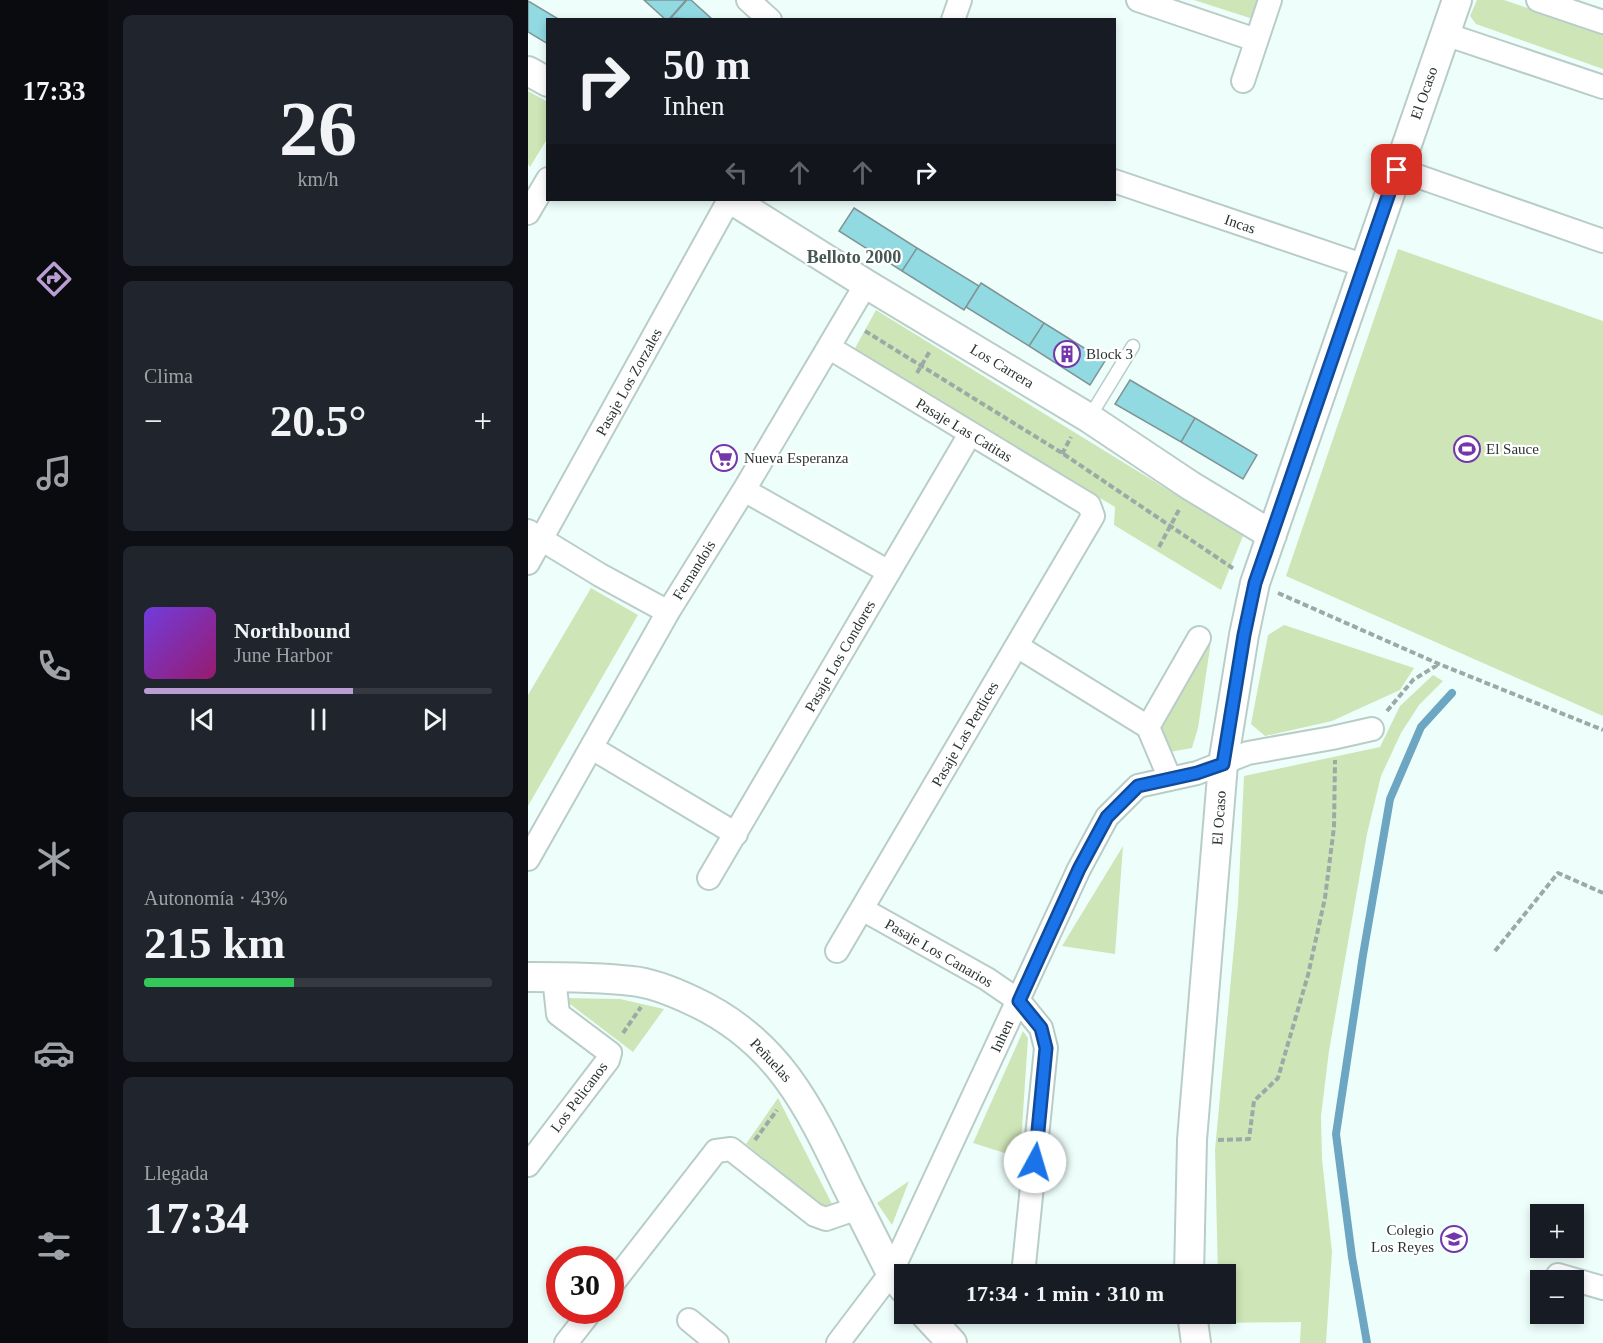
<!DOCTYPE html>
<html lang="es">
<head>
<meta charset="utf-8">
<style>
  :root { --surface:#171b24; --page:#20242c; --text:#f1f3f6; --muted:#9ea1a6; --line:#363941; --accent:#b99ed4 }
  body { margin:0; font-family:"Times New Roman",serif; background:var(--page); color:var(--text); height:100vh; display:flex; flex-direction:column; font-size:22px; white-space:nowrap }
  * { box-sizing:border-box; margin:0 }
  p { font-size:20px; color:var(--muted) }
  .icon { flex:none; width:33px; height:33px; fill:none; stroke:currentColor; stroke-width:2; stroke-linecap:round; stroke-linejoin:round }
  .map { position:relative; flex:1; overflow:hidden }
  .details { display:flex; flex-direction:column; gap:15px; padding:15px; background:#0d0f14; width:420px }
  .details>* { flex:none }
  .guide { position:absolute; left:18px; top:18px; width:570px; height:183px; border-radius:0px; box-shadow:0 3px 9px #0003; background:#171b24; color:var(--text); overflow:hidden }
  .tools { position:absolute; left:1002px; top:1204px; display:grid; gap:12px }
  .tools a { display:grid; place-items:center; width:54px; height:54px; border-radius:0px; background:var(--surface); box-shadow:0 3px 9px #0003; font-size:30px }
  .speed { position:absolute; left:18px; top:1246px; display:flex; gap:12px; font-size:30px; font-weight:700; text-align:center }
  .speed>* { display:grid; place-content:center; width:78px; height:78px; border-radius:50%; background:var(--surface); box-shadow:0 3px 9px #0003; line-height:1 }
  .speed .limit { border:9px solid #d22; background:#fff; color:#111 }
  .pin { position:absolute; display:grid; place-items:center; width:51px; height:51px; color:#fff; margin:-26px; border-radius:12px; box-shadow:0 3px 9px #0006 }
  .me { position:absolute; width:66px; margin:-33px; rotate:6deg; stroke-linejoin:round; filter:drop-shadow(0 0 4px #0008) }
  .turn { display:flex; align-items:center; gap:21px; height:126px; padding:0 18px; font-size:27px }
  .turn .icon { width:78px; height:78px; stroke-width:2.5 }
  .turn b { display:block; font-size:42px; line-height:51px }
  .lanes { display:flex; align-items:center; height:57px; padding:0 18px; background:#0003; justify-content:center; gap:30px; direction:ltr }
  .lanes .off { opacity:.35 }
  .big { font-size:45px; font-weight:600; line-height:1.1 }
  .details .card { flex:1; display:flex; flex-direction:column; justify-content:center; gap:9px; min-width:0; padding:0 21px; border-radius:9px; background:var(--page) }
  .details .dial { align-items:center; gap:0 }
  .dial b { font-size:78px; line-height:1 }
  .song { display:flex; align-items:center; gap:18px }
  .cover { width:72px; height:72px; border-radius:9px; background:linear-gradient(135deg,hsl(260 70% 55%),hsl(320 70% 35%)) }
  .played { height:6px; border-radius:3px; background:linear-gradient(90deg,var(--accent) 60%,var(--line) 60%) }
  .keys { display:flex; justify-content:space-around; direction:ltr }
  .heat { display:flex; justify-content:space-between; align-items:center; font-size:33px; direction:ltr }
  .charge { height:9px; border-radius:4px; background:linear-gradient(90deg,#34c759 43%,var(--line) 0) }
  .trip { position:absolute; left:366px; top:1264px; width:342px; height:60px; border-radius:0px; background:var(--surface); box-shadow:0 3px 9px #0003; font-weight:600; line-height:60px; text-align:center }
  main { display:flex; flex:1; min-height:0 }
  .menu { display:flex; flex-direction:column; width:108px; justify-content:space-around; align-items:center; background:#090b0e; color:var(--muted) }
  .menu .icon { width:42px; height:42px }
  .menu .active { color:var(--accent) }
  .menu b { font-size:27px; color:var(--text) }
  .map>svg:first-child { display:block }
  .green { fill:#cee5b7 }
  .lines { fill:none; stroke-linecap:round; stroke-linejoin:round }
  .stream { stroke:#6ca6c2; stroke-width:8 }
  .building { fill:#92dae2; stroke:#809496; stroke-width:1.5 }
  .service-casing { stroke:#b9cdc8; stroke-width:15 }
  .minor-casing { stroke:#b9cdc8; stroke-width:26 }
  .tertiary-casing { stroke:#b9cdc8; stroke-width:32 }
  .path { stroke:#9ca9a6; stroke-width:4; stroke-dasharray:6 3; stroke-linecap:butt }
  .service { stroke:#fff; stroke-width:12 }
  .minor { stroke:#fff; stroke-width:22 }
  .tertiary { stroke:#fff; stroke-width:28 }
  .route-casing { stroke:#114b97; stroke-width:15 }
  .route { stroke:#1a73e8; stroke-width:10 }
  .labels { text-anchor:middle; stroke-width:4.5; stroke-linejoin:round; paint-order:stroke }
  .street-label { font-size:15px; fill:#2b3331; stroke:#fff }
  .poi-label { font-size:15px; fill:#2b3331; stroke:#fff; text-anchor:start }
  .quarter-label { font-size:18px; font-weight:bold; fill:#465854; stroke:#fff }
</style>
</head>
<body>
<main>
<nav class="menu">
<b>17:33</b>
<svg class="icon active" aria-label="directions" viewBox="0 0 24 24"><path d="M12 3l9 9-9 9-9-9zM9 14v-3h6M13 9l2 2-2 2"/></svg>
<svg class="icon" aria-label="music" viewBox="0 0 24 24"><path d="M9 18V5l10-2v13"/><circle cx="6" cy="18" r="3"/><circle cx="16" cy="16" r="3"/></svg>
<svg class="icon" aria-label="phone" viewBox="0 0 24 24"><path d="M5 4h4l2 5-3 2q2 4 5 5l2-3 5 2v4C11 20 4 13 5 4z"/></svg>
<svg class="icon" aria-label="climate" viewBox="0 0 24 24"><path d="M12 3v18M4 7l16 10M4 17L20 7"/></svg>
<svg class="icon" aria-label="car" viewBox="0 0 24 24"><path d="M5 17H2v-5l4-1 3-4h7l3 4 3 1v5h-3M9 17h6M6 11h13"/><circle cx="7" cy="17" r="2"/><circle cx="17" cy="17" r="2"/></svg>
<svg class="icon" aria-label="filters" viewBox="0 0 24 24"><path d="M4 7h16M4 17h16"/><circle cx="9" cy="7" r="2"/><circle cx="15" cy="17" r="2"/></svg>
</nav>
<section class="details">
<div class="card dial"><b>26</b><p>km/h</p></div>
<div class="card"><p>Clima</p>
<div class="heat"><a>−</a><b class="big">20.5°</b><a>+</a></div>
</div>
<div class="card">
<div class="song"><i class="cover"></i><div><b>Northbound</b><p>June Harbor</p></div></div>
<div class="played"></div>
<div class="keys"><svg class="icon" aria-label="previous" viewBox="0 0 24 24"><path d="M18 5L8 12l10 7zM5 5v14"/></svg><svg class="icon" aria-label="pause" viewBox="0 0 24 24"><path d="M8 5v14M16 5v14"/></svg><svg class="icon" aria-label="next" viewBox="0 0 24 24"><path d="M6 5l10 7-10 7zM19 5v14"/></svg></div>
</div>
<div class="card"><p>Autonomía · 43%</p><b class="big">215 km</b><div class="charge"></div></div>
<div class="card"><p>Llegada</p><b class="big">17:34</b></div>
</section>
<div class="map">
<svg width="1075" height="1343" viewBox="0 0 1075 1343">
  <rect width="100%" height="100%" fill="#eefffb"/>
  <path class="green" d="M666,0H735L728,20Z
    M949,0H976L1075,34V69L948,24L942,16Z
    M0,91L20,102L19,139L2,167L0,164Z
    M870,249L1075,321V716L758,576Z
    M348,310L715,536L693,590L586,525L587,507L326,350Z
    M63,588L110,615L0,806V695Z
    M756,625L886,668L872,690L804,721L737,736L723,724L740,635Z
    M683,641L670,728L664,748L636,753L629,732Z
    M905,675L915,681L891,705L873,733L853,776L839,834L819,948L801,1051L793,1116L794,1159L804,1252L798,1343H772L773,1322L691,1323V1314H698V1275H690L687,1150L710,904L716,776L852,747L872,706Z
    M595,846L587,954L534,946Z
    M34,998L92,999L136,1009L105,1052Z
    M495,1031L500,1038L492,1158L445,1143Z
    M250,1098L304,1204L297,1208L218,1144Z
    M381,1181L364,1225L349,1203Z"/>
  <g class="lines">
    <path class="stream" d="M839,1343L824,1257L808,1134L835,955L862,799L893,727L924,693"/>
  </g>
  <path class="building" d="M116,0H157L158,1L141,20H138Z
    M163,0L185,20L142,18L158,0Z
    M0,1L32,20H20V44L0,32Z
    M326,208L389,248L374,271L311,231Z
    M389,248L451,286L436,310L374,271Z
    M453,283L516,323L501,346L438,307Z
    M516,323L577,361L562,385L501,346Z
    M602,380L667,418L653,442L587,404Z
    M667,418L729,455L715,479L653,442Z"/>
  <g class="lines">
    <defs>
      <path id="service" d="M561,418L605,346"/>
      <path id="minor" d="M220,0L242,20
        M610,0L728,40
        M1010,0L1075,22
        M425,20L432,0
        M917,34L1075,87
        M715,81L742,0
        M869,169L1075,241
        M586,181L837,266
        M0,213L20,179
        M302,348L561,505L565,516L309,951
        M216,490L361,572
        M0,531L72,575L140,612
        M0,563L201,200
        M489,646L620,727L642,779
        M620,727L671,638
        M64,748L208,834
        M0,859L140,612L216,490L338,284
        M181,878L442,434
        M334,909L459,979L491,1001L513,1028L518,1048L495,1275
        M0,1165L80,1060L82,1053L30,1014L26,977
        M1030,1275L1075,1288
        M82,1287L188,1151L203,1149L287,1215L298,1219L330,1208
        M161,1320L189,1343
        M38,1343L63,1311
        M310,1343L363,1273L551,869L579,817L610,786L669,773L720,753L804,738L844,729"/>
      <path id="tertiary" d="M0,71L20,82
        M204,200L338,284L561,418L663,486L744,535
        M0,977C34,977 70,977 104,981C125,983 146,992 165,1001C249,1040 280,1104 318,1184C333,1214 348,1243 363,1273L376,1289
        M661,1275L664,1140L695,764L716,635L727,583L929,0
        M397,1314L424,1343
        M664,1314L668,1343"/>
    </defs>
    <use href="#service" class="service-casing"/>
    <use href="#minor" class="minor-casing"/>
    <use href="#tertiary" class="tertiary-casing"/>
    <path class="path" d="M337,331L534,453L706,569
      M389,373L402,351
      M534,454L543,437
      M631,547L652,508
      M750,593L911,664L1075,730
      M859,711L885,680L911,664
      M967,951L1030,873L1075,893
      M95,1033L113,1007
      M227,1140L249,1110
      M690,1140L721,1139L726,1101L750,1078L780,975L797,898L806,827L807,760"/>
    <use href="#service" class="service"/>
    <use href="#minor" class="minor"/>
    <use href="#tertiary" class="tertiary"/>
  </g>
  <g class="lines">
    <defs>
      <path id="route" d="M507,1162L518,1048L513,1028L491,1001L551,869L579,817L610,786L669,773L695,764L716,635L727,583L869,170"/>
    </defs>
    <use href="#route" class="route-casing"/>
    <use href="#route" class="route"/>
  </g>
  <defs>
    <symbol id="building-ring" viewBox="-11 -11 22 22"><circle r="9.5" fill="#fff" stroke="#7436ab" stroke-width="1.5"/><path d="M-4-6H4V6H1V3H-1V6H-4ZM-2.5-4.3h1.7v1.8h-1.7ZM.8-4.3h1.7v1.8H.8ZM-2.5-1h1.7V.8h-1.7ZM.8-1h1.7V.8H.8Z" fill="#7436ab"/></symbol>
    <symbol id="stadium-ring" viewBox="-11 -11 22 22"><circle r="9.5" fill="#fff" stroke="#7436ab" stroke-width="1.5"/><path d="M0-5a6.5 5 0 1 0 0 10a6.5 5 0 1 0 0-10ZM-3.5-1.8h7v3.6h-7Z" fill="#7436ab"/></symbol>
    <symbol id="supermarket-ring" viewBox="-11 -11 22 22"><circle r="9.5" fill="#fff" stroke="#7436ab" stroke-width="1.5"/><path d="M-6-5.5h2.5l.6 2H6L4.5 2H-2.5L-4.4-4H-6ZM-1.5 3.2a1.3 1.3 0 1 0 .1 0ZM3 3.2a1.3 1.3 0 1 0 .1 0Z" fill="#7436ab"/></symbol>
    <symbol id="school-ring" viewBox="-11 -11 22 22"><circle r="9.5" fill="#fff" stroke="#7436ab" stroke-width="1.5"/><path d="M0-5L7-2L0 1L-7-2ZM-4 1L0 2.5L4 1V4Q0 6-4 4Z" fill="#7436ab"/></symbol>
  </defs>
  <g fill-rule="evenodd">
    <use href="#building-ring" x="524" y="339" width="30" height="30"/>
    <use href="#stadium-ring" x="924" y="434" width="30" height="30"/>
    <use href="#supermarket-ring" x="181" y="443" width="30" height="30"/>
    <use href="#school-ring" x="911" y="1224" width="30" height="30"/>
  </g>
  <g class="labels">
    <g class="street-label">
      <text transform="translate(896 93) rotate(-71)" y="5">El Ocaso</text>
      <text transform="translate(712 224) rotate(19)" y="5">Incas</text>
      <text transform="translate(474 366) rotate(31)" y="5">Los Carrera</text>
      <text transform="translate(101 382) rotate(-61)" y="5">Pasaje Los Zorzales</text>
      <text transform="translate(436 430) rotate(31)" y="5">Pasaje Las Catitas</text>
      <text transform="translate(166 570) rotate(-58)" y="5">Fernandois</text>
      <text transform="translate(312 656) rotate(-60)" y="5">Pasaje Los Condores</text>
      <text transform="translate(437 734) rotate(-60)" y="5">Pasaje Las Perdices</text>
      <text transform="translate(691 818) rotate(-86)" y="5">El Ocaso</text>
      <text transform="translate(411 953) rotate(30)" y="5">Pasaje Los Canarios</text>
      <text transform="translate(474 1036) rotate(-65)" y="5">Inhen</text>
      <text transform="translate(243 1060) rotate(47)" y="5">Peñuelas</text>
      <text transform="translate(51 1097) rotate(-53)" y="5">Los Pelicanos</text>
    </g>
    <g class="poi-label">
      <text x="558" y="359">Block 3</text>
      <text x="958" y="454">El Sauce</text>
      <text x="216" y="463">Nueva Esperanza</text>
      <text x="906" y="1235" text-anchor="end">Colegio<tspan x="906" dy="17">Los Reyes</tspan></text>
    </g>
    <g class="quarter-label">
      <text x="326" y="263">Belloto 2000</text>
    </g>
  </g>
</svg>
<div class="tools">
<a>+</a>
<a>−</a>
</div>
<div class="speed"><div class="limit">30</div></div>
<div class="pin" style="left:869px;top:170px;background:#d93025"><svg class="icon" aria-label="arrive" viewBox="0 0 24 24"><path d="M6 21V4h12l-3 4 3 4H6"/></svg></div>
<svg class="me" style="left:507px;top:1162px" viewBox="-20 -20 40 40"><circle r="19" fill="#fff"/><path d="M0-13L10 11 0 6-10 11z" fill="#1a73e8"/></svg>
<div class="trip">17:34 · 1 min · 310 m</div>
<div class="guide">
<div class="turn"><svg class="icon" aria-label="right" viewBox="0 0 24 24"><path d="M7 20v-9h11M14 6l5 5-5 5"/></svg><div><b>50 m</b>Inhen</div></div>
<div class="lanes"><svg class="icon off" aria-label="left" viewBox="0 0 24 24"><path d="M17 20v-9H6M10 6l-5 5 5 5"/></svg><svg class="icon off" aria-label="ahead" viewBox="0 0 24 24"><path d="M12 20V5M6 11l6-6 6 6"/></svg><svg class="icon off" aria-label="ahead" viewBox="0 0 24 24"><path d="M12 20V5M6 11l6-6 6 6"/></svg><svg class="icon" aria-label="right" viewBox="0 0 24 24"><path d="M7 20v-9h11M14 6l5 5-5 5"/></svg></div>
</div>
</div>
</main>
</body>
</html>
